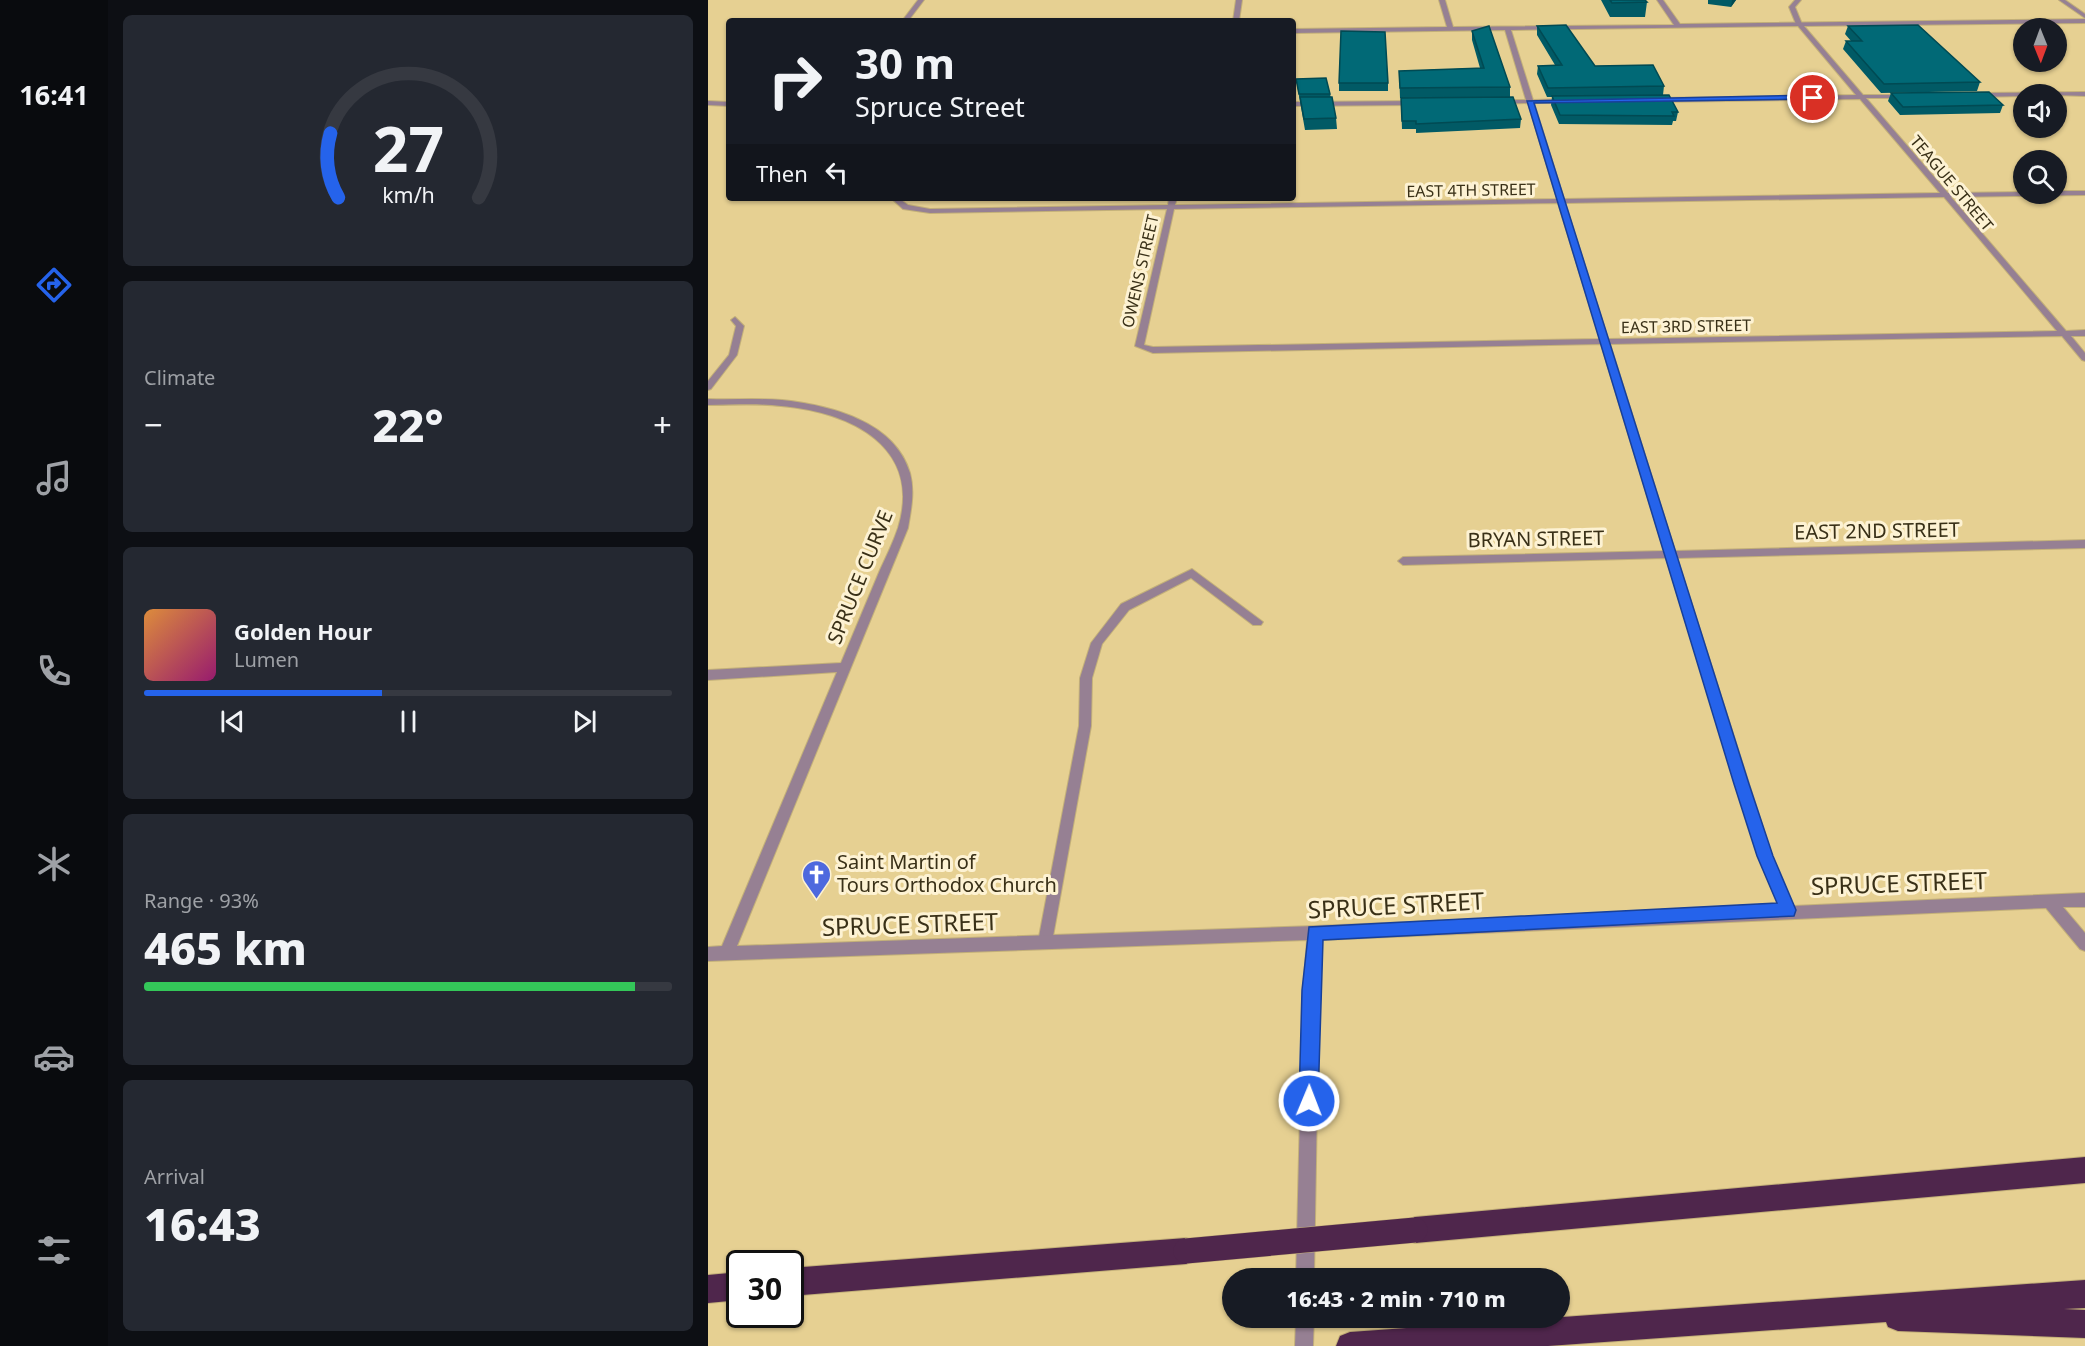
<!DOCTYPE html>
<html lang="en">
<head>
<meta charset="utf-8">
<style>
  :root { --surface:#171b24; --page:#242831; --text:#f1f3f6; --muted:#9ea1a6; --line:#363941; --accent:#2563eb }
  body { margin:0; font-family:"Noto Sans",sans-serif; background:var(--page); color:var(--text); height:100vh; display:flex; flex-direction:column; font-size:22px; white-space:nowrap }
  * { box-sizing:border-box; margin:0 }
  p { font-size:20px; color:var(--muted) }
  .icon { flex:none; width:33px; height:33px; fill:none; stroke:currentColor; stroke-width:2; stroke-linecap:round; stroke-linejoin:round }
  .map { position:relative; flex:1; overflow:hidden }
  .sheet { display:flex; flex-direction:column; gap:15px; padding:15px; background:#0d0f14; width:600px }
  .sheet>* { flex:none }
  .hud { position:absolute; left:18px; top:18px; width:570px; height:183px; border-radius:6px; box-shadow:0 2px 4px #0004; background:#171b24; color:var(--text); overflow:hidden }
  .needle { width:39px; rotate:179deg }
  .controls { position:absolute; left:1305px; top:18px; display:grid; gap:12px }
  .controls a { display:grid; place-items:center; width:54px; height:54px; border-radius:50%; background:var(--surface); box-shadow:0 2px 4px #0004; font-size:30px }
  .speed { position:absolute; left:18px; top:1250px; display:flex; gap:12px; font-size:30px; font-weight:700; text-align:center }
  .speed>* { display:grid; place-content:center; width:78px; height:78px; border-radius:50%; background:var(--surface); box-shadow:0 2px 4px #0004; line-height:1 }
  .speed .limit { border:3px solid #111; border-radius:9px; background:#fff; color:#111 }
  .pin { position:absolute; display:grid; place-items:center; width:51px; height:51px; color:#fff; margin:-26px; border:3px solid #fff; border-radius:50%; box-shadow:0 2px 6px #0007 }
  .me { position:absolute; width:66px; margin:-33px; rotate:1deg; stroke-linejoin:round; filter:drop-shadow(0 0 4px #0008) }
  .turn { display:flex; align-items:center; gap:21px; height:126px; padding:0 30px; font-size:27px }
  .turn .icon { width:78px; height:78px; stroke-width:2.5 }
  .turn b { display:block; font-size:42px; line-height:51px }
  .then { display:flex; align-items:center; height:57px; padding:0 30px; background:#0003; gap:12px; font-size:22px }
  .big { font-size:45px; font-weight:800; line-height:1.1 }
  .sheet .card { flex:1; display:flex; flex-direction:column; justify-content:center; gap:9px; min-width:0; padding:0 21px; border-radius:9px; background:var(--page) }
  .sheet .dial { align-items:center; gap:0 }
  .dial svg { height:156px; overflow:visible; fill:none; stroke:var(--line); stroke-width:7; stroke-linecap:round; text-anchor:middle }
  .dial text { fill:var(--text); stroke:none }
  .song { display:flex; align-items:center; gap:18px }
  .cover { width:72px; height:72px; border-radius:9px; background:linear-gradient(135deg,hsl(30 70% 55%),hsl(320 70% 35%)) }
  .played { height:6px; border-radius:3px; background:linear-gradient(90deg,var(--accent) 45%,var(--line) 45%) }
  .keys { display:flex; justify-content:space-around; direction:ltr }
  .heat { display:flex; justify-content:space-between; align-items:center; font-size:33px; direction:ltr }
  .charge { height:9px; border-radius:4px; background:linear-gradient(90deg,#34c759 93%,var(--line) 0) }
  .trip { position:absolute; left:514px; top:1268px; width:348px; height:60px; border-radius:30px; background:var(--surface); box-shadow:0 2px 4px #0004; font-weight:800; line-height:60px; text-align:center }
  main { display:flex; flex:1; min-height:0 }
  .dock { display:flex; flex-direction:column; width:108px; justify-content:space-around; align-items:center; background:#090b0e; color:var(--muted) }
  .dock .icon { width:42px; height:42px }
  .dock .active { color:var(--accent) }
  .dock b { font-size:27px; color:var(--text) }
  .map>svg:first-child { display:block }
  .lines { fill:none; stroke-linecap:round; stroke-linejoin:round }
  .lane-casing { stroke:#c3b079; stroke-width:2 }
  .street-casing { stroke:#c3b079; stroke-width:2 }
  .highway-casing { stroke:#c3b079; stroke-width:2 }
  .lane { fill:#968093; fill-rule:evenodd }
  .street { fill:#968093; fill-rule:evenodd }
  .highway { fill:#4f264c; fill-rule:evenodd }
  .highway-bridge-casing { stroke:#c3b079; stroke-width:26; stroke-linecap:butt }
  .highway-bridge { stroke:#4f264c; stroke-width:25 }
  .wall { fill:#015a65 }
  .shaded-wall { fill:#014a53 }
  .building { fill:#016976; stroke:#014a53; stroke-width:1.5 }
  .route { fill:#2563eb; stroke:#184099; stroke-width:1.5 }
  .labels { text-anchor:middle; stroke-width:6; stroke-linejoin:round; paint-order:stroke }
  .far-street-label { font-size:16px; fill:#393017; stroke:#fdf2d3 }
  .street-label { font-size:20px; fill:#393017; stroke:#fdf2d3 }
  .poi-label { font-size:20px; fill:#393017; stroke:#fdf2d3; text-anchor:start }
  .near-street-label { font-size:24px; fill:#393017; stroke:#fdf2d3 }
</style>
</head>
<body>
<main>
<nav class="dock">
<b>16:41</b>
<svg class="icon active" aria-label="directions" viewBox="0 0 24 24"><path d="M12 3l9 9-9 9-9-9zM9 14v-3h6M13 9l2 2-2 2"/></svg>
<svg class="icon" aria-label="music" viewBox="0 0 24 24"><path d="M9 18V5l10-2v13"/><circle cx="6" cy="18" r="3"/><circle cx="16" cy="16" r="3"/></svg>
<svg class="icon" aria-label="phone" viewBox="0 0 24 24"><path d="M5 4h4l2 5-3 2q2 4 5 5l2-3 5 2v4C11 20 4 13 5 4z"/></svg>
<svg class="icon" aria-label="climate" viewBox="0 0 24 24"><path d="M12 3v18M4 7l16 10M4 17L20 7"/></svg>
<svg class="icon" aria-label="car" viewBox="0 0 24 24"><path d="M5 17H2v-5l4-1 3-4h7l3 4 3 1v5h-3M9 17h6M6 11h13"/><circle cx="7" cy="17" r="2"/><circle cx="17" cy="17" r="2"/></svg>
<svg class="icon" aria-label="filters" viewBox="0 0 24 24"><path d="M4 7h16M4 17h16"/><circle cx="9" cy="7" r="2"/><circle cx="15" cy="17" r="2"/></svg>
</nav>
<section class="sheet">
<div class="card dial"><svg viewBox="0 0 100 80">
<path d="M14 69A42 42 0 1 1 86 69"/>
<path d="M14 69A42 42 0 0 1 10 36" stroke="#2563eb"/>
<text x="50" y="56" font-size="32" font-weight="700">27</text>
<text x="50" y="72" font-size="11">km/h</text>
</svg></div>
<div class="card"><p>Climate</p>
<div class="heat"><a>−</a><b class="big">22°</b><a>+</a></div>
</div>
<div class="card">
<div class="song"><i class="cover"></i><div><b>Golden Hour</b><p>Lumen</p></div></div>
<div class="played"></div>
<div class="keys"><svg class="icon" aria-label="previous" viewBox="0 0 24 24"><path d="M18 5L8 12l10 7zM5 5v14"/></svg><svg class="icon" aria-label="pause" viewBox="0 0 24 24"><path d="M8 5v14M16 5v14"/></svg><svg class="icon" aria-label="next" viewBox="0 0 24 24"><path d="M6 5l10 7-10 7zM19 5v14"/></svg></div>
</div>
<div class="card"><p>Range · 93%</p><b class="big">465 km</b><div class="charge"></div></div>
<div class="card"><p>Arrival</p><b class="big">16:43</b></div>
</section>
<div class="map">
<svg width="1377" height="1346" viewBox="0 0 1377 1346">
  <rect width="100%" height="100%" fill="#e6d092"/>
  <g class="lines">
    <defs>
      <path id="lane" d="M1087,0H1093L1087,7L1094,24L1091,26L1088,24L1081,7Z
        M484,569L555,622L553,625H545L483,578L421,610L394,644L384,678L383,726L344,942L342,947L337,949L332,947L330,942L371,726L372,678L383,643L413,604Z"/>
      <path id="street" d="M210,0H216L200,21H194Z
        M528,0H534L531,21H525Z
        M731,0H737L745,27L966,25L949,0H955L972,24L1377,19V23L1096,26L1155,95H1198L1196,98H1158L1240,193L1316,192V194H1348V191H1377V195L1243,197L1358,331L1377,330V336H1363L1377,353V361L1374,360L1354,336L902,344L967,551L1377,540V548L969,558L1064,856L1085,906L1377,893V907H1355L1377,933V951L1372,949L1338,908L614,940L611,990L606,1278H588L595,990L599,940L0,961V947L14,946L129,672L0,680V670L133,663C146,632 159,601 172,570C178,557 185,543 190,528C215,446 142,412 73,406C49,403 24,405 0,405V399C24,400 49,398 74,400C121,405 187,421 202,473C207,492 203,510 200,528L29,946L607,926L1071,906L1050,856L958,558L695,565L690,561L695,557L956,551L893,344L445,353L427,346L459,209L222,213L195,209L185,200L190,198L200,205L222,209L460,205L461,198H469L467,205L849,199L820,103L790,104L787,102L790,100H818L797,30L585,33V29L739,27ZM1090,26L1148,95L949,98L946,100L949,102L1152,99L1232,193L856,199L826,103H860L863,101L860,99L825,100L803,30ZM1236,197L1349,331L900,339L857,203ZM850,203L892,339L445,347L436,345L466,209Z
        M1351,0H1357L1377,14V18Z
        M1377,92V96L1316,94V96L1270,97L1267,95L1270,93Z
        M0,101L21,102V106L0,105Z
        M585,102L707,101L710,103L707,105L585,106Z
        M27,317L36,326L29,355L3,389L0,390V381L21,355L28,326L23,320Z
        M588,1317H606L605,1346H587Z"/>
      <path id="highway" d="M1377,1157V1183L707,1243L698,1239L694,1230L698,1221L707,1217Z
        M478,1238L487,1242L491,1251L487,1260L478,1264L82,1296V1268Z
        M32,1272V1300L0,1303V1275Z
        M1377,1280V1308L1356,1309L1377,1310V1338L1190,1331L1180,1327L1178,1322L840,1346H628L632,1336L642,1332Z"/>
    </defs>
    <use href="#lane" class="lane-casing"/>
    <use href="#street" class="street-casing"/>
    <use href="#highway" class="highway-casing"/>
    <use href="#lane" class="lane"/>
    <use href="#street" class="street"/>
    <use href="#highway" class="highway"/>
    <defs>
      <path id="highway-bridge" d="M478,1251L707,1230"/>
    </defs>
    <use href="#highway-bridge" class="highway-bridge-casing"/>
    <use href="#highway-bridge" class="highway-bridge"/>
  </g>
  <path class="wall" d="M893,0H937L939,2L937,17H902Z
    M1000,0H1028L1023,7L1000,4Z
    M829,26L887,66L956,86L955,95L970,112L968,121H965L964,125L851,124L843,105L844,97H839L829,74L830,66L847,65L829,35Z
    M1140,26L1272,82L1269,91L1173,93L1135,49L1138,41H1143L1137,34Z
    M764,31L802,87V97L692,98L691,71L772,68L764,40Z
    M588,79L622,94L628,118L629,129L597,130Z
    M631,83H680V91H631Z
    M1183,93L1295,105L1292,113L1192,115L1180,101Z
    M693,98L813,119L812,128L708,133V129H694Z"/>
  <path class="shaded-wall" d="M1024,0H1028L1023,7Z"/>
  <path class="building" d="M902,0H937L939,2L904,3Z
    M858,25L887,66L945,65L956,86L840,88L830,66L854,65L829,26Z
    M1210,25L1272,82L1176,84L1138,41H1154L1140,26Z
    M781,26L802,87L692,88L691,71L776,68L764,31Z
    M633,31L677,32L680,83H631Z
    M618,78L622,94H591L588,79Z
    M1281,92L1295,105L1195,107L1183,93Z
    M961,95L970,112H964L966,116L852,115L844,96Z
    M592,97H624L628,118L596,119Z
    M805,97L813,119L708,124V121H694L693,98Z"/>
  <path class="route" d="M1105,95L1107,99L826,103L1041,784L1065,856L1088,910L1086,916L615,940L610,1101L607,1107L601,1110L594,1107L591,1101L594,990L601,927L1069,903L1049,856L1026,784L819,101Z"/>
  <defs>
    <symbol id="church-pin" viewBox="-11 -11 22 30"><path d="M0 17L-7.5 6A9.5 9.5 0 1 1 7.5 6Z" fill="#4e69de" stroke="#fdf2d3"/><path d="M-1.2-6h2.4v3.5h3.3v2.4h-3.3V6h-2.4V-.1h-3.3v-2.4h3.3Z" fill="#fff"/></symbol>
  </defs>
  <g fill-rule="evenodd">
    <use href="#church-pin" x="92" y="858" width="33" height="45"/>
  </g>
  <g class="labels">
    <g class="far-street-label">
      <text transform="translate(1244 183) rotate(50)" y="6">TEAGUE STREET</text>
      <text transform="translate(763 190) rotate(-1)" y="6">EAST 4TH STREET</text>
      <text transform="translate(432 271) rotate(-77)" y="6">OWENS STREET</text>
      <text transform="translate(978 326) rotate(-1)" y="6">EAST 3RD STREET</text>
    </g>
    <g class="street-label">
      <text transform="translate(1169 531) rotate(-1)" y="7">EAST 2ND STREET</text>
      <text transform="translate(828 539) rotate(-1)" y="7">BRYAN STREET</text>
      <text transform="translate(152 577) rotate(-68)" y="7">SPRUCE CURVE</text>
    </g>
    <g class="poi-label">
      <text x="129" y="869">Saint Martin of<tspan x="129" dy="23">Tours Orthodox Church</tspan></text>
    </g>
    <g class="near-street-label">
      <text transform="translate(1191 884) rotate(-2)" y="8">SPRUCE STREET</text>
      <text transform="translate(688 906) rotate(-3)" y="8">SPRUCE STREET</text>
      <text transform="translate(202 925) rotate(-2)" y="8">SPRUCE STREET</text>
    </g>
  </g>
</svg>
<div class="controls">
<a><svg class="needle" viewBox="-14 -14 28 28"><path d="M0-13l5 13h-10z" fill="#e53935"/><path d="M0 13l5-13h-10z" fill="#9ea1a6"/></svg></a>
<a><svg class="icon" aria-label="sound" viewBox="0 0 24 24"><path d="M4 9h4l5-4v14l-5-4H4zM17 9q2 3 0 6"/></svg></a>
<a><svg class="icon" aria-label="search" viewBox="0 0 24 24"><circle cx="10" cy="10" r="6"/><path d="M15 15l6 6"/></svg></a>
</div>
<div class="speed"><div class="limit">30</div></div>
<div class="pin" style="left:1105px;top:98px;background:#d93025"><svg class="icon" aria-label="arrive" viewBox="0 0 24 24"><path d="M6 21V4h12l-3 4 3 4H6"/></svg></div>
<svg class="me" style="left:601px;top:1101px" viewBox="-20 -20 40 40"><circle r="17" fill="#2563eb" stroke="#fff" stroke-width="3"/><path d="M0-11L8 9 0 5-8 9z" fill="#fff"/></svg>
<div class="trip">16:43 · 2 min · 710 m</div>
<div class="hud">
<div class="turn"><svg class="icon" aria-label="right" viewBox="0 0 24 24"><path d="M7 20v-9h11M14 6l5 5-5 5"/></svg><div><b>30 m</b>Spruce Street</div></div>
<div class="then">Then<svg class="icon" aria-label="left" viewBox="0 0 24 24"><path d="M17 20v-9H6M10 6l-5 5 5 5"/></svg></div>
</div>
</div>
</main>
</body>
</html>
